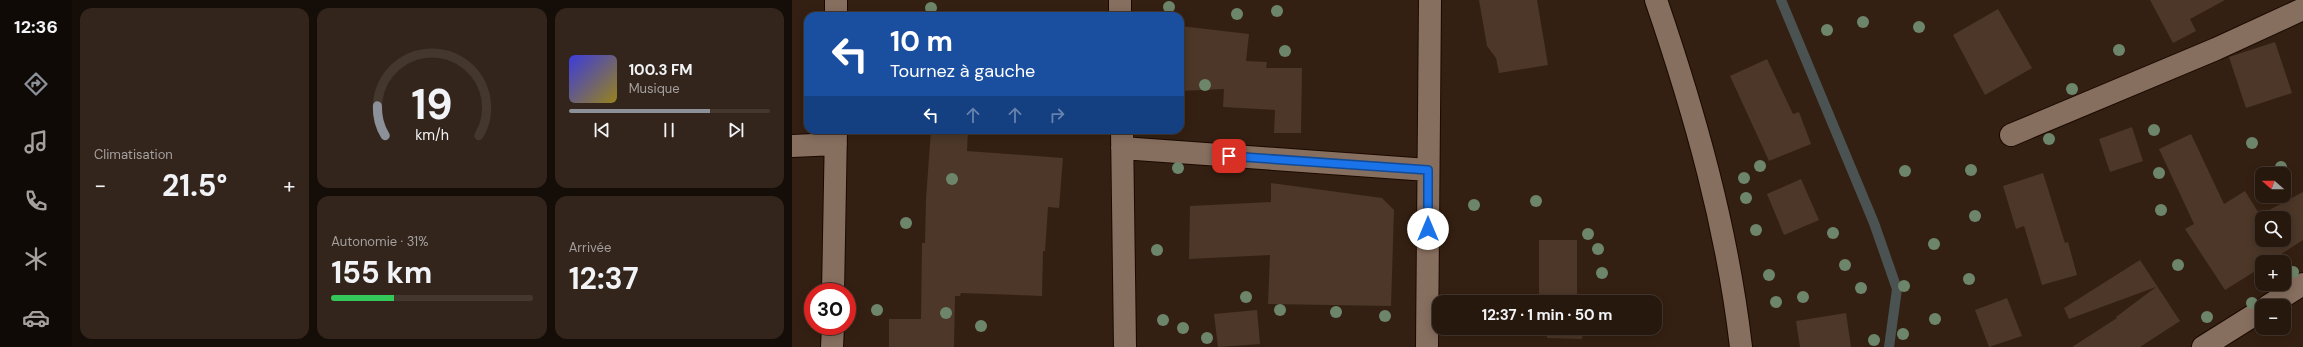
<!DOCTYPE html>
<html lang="fr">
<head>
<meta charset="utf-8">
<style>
  :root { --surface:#27180e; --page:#33251c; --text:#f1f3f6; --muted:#a4a09e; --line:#43372e; --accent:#8c9099 }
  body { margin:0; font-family:"DM Sans",sans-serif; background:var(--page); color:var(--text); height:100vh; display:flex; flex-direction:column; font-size:15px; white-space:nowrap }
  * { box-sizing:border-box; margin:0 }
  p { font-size:13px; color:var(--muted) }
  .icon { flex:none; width:22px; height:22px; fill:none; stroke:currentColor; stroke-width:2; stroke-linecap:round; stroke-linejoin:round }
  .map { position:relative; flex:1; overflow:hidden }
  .panel { display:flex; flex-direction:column; gap:8px; padding:8px; background:#150d08; width:720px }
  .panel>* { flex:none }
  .banner { position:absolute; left:12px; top:12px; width:380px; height:122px; border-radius:12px; box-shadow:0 2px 10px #0003,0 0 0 1px var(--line); background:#1a4fa0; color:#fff; overflow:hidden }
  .needle { width:26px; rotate:290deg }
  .controls { position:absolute; left:1463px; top:167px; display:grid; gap:8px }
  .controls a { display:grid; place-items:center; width:36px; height:36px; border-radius:8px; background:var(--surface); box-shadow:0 2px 10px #0003,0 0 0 1px var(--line); font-size:20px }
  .speed { position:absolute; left:12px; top:283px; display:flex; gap:8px; font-size:20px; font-weight:700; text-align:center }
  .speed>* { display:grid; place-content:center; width:52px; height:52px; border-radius:50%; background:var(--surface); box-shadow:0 2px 10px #0003,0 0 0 1px var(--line); line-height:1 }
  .speed .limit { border:6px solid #d22; background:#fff; color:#111 }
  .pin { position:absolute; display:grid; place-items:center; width:34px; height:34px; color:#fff; margin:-17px; border-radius:8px; box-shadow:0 2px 6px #0006 }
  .me { position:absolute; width:44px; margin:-22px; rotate:0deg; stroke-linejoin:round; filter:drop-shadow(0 0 3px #0008) }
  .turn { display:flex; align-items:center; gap:14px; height:84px; padding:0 20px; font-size:18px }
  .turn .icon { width:52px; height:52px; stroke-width:2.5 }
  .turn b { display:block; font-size:28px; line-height:34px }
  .lanes { display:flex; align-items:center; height:38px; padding:0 20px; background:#0003; justify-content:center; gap:20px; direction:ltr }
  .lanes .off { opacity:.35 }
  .big { font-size:30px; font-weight:700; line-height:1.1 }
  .panel .widget { flex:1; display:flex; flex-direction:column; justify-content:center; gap:6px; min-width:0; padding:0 14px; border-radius:12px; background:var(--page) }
  .panel .dial { align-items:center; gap:0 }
  .dial svg { height:104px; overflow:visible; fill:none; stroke:var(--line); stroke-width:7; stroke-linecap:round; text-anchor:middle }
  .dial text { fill:var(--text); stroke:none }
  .song { display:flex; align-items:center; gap:12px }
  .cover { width:48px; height:48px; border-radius:6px; background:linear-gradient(135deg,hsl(240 70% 55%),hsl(50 70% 35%)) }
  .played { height:4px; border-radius:2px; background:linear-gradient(90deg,var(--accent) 70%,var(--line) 70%) }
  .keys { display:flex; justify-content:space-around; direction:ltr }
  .heat { display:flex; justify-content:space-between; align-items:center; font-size:22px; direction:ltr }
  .charge { height:6px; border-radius:3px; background:linear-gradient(90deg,#34c759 31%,var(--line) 0) }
  .panel .tiles { flex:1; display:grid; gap:8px; grid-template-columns:repeat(3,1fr) }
  .widget:first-child { grid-row:span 2 }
  .trip { position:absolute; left:640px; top:295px; width:230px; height:40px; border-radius:12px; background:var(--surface); box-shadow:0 2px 10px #0003,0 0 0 1px var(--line); font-weight:700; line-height:40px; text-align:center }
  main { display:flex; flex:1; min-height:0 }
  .dock { display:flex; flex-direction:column; width:72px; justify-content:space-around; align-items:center; background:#100a06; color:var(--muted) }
  .dock .icon { width:28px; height:28px }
  .dock .selected { color:var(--accent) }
  .dock b { font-size:18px; color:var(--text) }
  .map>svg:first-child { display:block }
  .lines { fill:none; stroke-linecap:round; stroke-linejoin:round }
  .stream { stroke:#4a5252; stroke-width:10 }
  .building { fill:#4c3728; fill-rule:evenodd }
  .minor-casing { stroke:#1b0900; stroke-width:24 }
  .minor { stroke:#876f5f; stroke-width:22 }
  .tree { fill:#6d856b }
  .route-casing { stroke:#114b97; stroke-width:10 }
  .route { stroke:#1a73e8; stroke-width:7 }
</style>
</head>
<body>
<main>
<nav class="dock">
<b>12:36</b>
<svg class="icon selected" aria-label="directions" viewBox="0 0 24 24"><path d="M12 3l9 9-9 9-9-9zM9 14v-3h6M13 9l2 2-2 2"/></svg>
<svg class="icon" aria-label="music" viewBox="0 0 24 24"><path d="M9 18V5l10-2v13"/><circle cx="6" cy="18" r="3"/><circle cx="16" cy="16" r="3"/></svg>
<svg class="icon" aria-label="phone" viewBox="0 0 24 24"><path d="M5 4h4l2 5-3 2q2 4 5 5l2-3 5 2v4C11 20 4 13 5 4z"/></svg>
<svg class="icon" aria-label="climate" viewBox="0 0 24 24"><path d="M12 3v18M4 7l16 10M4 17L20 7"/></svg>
<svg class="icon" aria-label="car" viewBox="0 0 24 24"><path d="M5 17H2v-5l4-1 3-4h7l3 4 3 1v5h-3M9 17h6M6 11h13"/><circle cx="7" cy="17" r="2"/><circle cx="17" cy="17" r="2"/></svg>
</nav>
<section class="panel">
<div class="tiles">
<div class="widget"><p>Climatisation</p>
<div class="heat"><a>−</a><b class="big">21.5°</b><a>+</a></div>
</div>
<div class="widget dial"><svg viewBox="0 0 100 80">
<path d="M14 69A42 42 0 1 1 86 69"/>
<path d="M14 69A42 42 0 0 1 8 46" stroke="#8c9099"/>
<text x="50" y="56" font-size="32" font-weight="700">19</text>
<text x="50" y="72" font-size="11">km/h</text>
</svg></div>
<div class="widget">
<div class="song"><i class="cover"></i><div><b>100.3 FM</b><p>Musique</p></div></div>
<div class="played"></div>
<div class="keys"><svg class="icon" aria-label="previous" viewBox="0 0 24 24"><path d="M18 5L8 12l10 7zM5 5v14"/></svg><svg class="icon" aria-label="pause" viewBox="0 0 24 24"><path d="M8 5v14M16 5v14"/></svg><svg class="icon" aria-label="next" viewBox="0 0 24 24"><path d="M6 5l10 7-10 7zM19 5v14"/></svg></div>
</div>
<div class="widget"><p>Autonomie · 31%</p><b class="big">155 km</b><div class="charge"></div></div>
<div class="widget"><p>Arrivée</p><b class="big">12:37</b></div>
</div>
</section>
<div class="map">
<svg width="1511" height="347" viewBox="0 0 1511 347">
  <rect width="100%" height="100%" fill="#342012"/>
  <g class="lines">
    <path class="stream" d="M989,0L1082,223L1105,289L1097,347"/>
  </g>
  <path class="building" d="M687,0H745L756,65L707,73L704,58L695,46Z
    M1358,0H1433L1398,19L1404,31L1381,43Z
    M1206,9L1240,68L1193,95L1161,35Z
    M388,26L457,34L454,61L475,62L474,68H510L509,133H482L483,110L431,107L432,89L388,91Z
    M1483,42L1500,93L1454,108L1437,57Z
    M975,59L1001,114L1007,112L1019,144L977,161L938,76Z
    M1340,127L1351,161L1318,172L1307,139Z
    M139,130H176L175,151L271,158L267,208L256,207L253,251H251L250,296L169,293L168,296H163L162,347H97V319H129L130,243H133L134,199Z
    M1399,134L1432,204L1453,191L1468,215L1511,192V240L1477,262H1470V267L1433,290L1393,229L1402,224L1367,149ZM1470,218H1492V240H1470Z
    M1251,173L1273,243L1276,242L1285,275L1250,285L1232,226L1224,229L1211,186Z
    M1009,179L1027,220L992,235L975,194Z
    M479,183L590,198L602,210L599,306L476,304L478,255L397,259L398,206L479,202Z
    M747,240H785V295H791V302H756V296H747Z
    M1348,260L1388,321L1348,347H1280L1325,318L1324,317L1364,287L1277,319L1272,308Z
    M1215,298L1230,336L1197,347L1183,310Z
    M465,310L468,344L426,347L422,314Z
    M1054,313L1059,347H1008L1004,321Z
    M755,328H791L790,339L755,338Z"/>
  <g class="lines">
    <defs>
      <path id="minor" d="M328,0V16
        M864,0C903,114 935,227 949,347
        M44,16V0
        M330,130L333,347
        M1219,135L1424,49L1511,9
        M0,146L44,144
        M330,148L636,170
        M41,292L44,130
        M1476,306L1511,284
        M40,347L41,326
        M635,347L638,0
        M1411,347L1470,310"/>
    </defs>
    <use href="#minor" class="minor-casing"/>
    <use href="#minor" class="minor"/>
  </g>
  <g class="tree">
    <circle cx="377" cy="7" r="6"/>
    <circle cx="139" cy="8" r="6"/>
    <circle cx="485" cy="11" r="6"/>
    <circle cx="445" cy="14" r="6"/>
    <circle cx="1071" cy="22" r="6"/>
    <circle cx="1127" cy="27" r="6"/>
    <circle cx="1035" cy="30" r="6"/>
    <circle cx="1327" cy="50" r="6"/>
    <circle cx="493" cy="51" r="6"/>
    <circle cx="413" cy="85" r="6"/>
    <circle cx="1280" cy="89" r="6"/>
    <circle cx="1362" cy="130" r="6"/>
    <circle cx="1257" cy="139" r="6"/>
    <circle cx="1460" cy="143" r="6"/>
    <circle cx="968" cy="166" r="6"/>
    <circle cx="1489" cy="167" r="6"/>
    <circle cx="386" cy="168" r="6"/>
    <circle cx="1179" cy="170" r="6"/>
    <circle cx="1113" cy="171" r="6"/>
    <circle cx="1367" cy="173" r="6"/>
    <circle cx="952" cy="178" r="6"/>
    <circle cx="160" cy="179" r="6"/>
    <circle cx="954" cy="198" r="6"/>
    <circle cx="744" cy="201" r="6"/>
    <circle cx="682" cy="205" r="6"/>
    <circle cx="1369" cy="210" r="6"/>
    <circle cx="1183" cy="216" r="6"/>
    <circle cx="114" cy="223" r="6"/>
    <circle cx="964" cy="230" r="6"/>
    <circle cx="1041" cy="233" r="6"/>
    <circle cx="796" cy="234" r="6"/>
    <circle cx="1142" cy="244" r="6"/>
    <circle cx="806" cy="249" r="6"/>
    <circle cx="365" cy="250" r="6"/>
    <circle cx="1053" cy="265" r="6"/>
    <circle cx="1386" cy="265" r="6"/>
    <circle cx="1501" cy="272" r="6"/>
    <circle cx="810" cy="273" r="6"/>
    <circle cx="977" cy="275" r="6"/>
    <circle cx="1177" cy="279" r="6"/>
    <circle cx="1112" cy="286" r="6"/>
    <circle cx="1069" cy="288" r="6"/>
    <circle cx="454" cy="297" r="6"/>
    <circle cx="1011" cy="297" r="6"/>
    <circle cx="984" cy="302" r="6"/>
    <circle cx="1460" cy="303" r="6"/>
    <circle cx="85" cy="310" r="6"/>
    <circle cx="488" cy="310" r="6"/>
    <circle cx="544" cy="312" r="6"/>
    <circle cx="154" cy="313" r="6"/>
    <circle cx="593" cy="316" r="6"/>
    <circle cx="1415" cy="317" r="6"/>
    <circle cx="1143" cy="319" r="6"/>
    <circle cx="371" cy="320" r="6"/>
    <circle cx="189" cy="326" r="6"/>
    <circle cx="391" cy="328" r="6"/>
    <circle cx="1111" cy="334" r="6"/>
    <circle cx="415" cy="338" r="6"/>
    <circle cx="1082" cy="340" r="6"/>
  </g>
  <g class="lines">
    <defs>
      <path id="route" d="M437,156L636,170V229"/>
    </defs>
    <use href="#route" class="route-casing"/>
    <use href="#route" class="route"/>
  </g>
</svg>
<div class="controls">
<a><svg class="needle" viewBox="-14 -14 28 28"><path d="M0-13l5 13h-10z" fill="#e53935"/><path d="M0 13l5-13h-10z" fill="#a4a09e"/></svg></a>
<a><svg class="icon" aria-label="search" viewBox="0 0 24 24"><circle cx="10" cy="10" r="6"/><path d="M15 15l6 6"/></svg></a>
<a>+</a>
<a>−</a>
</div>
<div class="speed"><div class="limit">30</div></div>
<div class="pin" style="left:437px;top:156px;background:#d93025"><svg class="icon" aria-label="arrive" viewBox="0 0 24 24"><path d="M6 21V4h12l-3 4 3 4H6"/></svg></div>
<svg class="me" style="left:636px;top:229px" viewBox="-20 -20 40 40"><circle r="19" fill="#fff"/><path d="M0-13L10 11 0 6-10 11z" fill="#1a73e8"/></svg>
<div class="trip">12:37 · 1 min · 50 m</div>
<div class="banner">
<div class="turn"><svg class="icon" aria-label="left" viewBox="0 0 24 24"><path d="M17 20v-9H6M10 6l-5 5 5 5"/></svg><div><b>10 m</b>Tournez à gauche</div></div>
<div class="lanes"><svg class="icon" aria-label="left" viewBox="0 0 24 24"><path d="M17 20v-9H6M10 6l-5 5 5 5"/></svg><svg class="icon off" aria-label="ahead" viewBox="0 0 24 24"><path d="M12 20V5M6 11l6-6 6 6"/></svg><svg class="icon off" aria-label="ahead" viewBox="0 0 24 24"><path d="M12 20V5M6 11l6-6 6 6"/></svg><svg class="icon off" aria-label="right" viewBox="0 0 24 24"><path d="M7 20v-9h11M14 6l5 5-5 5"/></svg></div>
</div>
</div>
</main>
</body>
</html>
